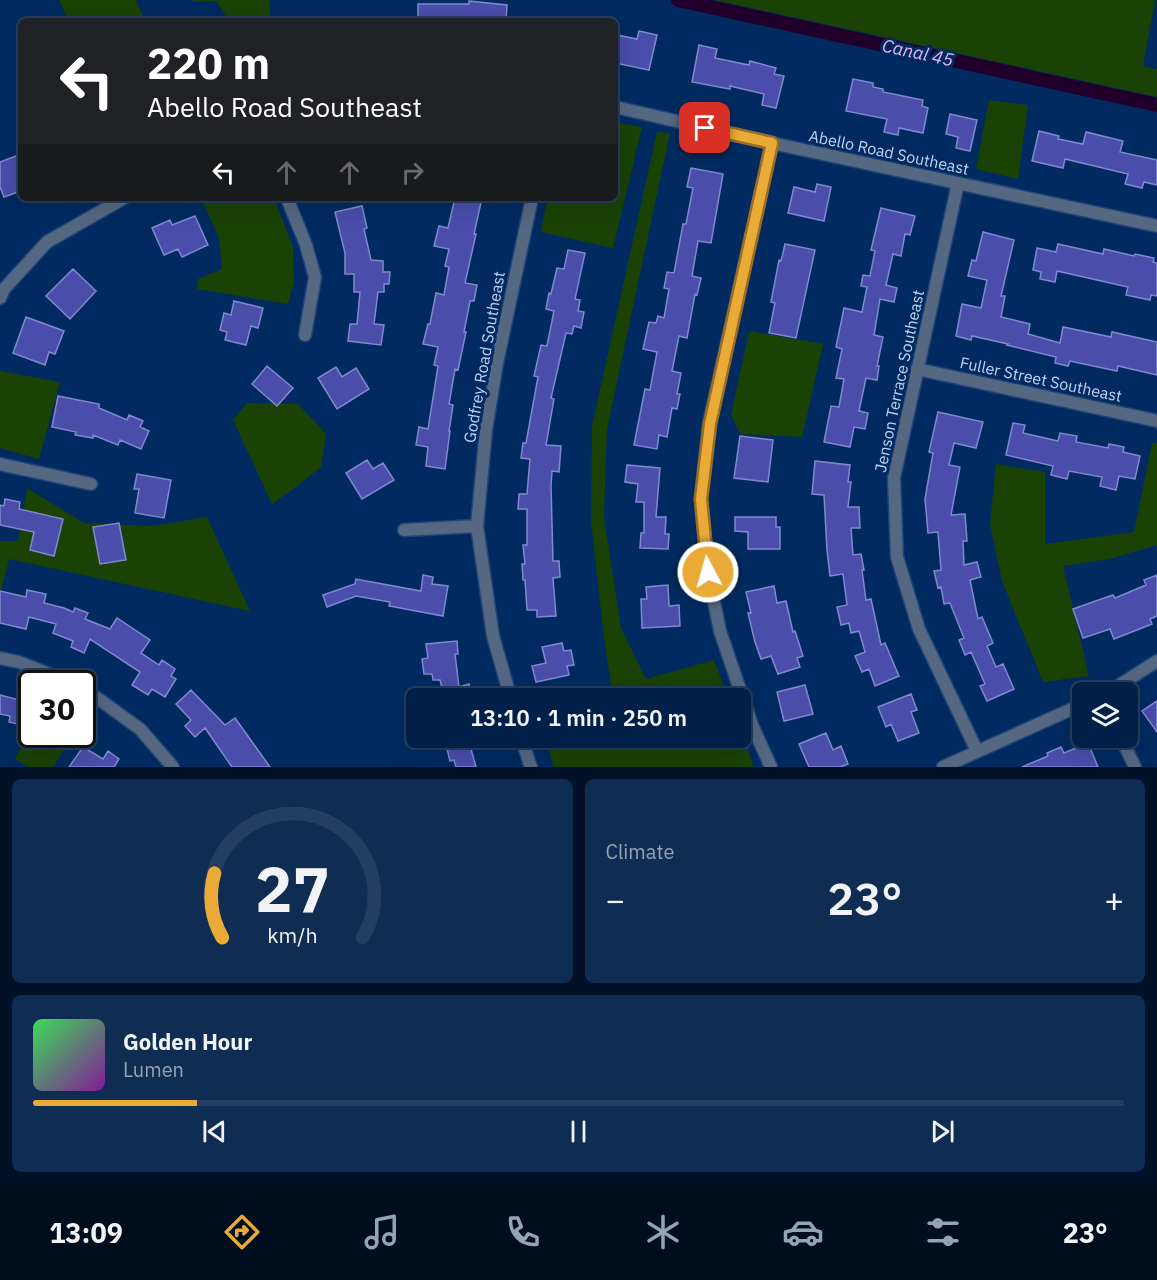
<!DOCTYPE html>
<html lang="en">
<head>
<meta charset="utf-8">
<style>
  :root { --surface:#012048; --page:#0f2d52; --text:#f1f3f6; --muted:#96a3b4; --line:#233e60; --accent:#eaaa38 }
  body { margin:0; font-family:"IBM Plex Sans",sans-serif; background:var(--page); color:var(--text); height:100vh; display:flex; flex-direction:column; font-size:22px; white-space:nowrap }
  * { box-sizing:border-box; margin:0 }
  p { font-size:20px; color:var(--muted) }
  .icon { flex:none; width:33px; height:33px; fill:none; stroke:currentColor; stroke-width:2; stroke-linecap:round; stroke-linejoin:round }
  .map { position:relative; height:767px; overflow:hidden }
  .sheet { display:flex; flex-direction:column; gap:12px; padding:12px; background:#011228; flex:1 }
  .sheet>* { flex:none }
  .hud { position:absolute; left:18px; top:18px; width:600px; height:183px; border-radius:9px; box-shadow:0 6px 24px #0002,0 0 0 2px var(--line); background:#202124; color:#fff; overflow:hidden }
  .tools { position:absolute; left:1072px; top:682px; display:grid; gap:12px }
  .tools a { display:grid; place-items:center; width:66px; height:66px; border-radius:9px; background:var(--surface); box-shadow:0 6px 24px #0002,0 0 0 2px var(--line); font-size:30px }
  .speed { position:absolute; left:18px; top:670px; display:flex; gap:12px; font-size:30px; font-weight:700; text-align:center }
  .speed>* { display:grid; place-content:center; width:78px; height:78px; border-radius:50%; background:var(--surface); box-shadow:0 6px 24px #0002,0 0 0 2px var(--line); line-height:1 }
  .speed .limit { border:3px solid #111; border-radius:9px; background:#fff; color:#111 }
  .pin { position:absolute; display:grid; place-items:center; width:51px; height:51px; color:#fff; margin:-26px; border-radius:12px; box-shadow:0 3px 9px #0006 }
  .me { position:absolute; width:66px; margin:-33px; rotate:354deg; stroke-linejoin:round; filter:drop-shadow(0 0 4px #0008) }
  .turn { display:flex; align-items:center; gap:21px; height:126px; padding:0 30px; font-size:27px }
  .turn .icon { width:78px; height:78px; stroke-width:2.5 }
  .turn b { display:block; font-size:42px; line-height:51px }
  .lanes { display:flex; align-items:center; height:57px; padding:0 30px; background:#0003; justify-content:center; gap:30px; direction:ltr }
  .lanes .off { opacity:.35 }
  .big { font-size:45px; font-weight:600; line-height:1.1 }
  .sheet .widget { flex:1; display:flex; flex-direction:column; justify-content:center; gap:9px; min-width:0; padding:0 21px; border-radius:9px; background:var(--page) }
  .sheet .dial { align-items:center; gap:0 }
  .dial svg { height:156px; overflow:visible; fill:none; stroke:var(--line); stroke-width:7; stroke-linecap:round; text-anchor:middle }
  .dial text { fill:var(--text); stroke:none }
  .song { display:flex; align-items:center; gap:18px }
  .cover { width:72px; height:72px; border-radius:9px; background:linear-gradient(135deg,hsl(130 70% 55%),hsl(290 70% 35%)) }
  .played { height:6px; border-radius:3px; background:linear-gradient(90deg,var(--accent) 15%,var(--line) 15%) }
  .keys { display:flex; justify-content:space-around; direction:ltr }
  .heat { display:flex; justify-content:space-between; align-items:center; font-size:33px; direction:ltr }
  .sheet .tiles { flex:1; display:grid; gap:12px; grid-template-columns:1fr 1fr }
  .widget:last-child { grid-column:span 2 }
  .trip { position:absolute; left:406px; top:688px; width:345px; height:60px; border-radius:9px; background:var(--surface); box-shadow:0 6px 24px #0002,0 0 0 2px var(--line); font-weight:600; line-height:60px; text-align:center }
  .tabs { display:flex; height:96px; justify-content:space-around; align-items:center; background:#000d1d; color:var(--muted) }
  .tabs .icon { width:42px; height:42px }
  .tabs .on { color:var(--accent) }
  .tabs b { font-size:27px; color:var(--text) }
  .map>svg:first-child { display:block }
  .green { fill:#1a4205 }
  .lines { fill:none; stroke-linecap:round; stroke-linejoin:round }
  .canal { stroke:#20002a; stroke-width:14 }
  .building { fill:#4a4daa; stroke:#8089cf; stroke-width:1.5 }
  .minor-casing { stroke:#1f4578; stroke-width:15 }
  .minor { stroke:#556781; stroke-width:12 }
  .route-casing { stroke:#986e24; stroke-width:15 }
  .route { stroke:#eaaa38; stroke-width:10 }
  .labels { text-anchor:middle; stroke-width:6; stroke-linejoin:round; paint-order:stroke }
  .street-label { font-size:16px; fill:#bdd4f5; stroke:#012a60 }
  .water-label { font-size:18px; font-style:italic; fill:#e6b4f7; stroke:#012a60 }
</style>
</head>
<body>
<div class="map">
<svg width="1157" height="767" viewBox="0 0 1157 767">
  <rect width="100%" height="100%" fill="#012a60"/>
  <path class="green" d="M59,0H136L145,21H69Z
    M193,0H269L271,21H229L216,1L193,2Z
    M715,0H1155L1143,66L1157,69V97Z
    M989,100L1028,105L1018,179L976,169Z
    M615,122L642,127L613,248L541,232L547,198H615Z
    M657,132L670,133L607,429L604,517L621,628L646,679L714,660L729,699H566L611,685L604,638L591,521L592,426Z
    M201,198H274L293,247L294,281L288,304L197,289L198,279L222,269L219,238Z
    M749,331L823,344L802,437L740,434L731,415Z
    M0,371L60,382L39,459L0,448Z
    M247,403L298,404L326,434L321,467L300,484L272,504L233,420Z
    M1152,443H1157V545L1110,559L1063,566L1089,676L1043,682L1002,581L990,524L996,464L1045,472V544L1134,532Z
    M27,488L84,523L153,526L207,517L250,611L9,559L0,595V541H18Z
    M31,726L32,735H73L53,767H28L15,759Z
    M741,732L754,767H554L544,738H741Z"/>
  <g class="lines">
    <path class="canal" d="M678,0L1157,105"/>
  </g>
  <path class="building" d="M469,1L507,5L506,21H418V4H469Z
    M639,31L657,35L649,70L615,63V45L617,35L637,39Z
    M699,45L717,49L715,58L749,65L750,61L776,68L774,74L784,76L776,108L762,105L764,94L730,86V89L692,82Z
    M853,79L873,83V87L883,89V92L923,100L922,106L928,108L923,133L899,128L898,135L884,132L887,119L846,111Z
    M950,114L977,120L970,151L956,148L958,137L946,134Z
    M1039,131L1059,136L1058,139L1083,144L1086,132L1123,141L1120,152L1157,160V185L1144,182L1142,188L1125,184L1128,174L1065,159L1063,168L1032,161Z
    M21,154V191L4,197L0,187V162Z
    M691,168L723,174L711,243L698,241L692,276L701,278L697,295L695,294L687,338L679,336L672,371L681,373L677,394H680L677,409L672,408L667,437L659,435L657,449L634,445L645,389L650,390L657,352L643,349L649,322L656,323L658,316L664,318L669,289L664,288L667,272L674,273L683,224H686L693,188L687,187Z
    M817,184L831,187L824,221L788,213L794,187L815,192Z
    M455,198H482L474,234H476L465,283L477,285L474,301H470L464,332H466L458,370L455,369L449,404L453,405L449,431H450L445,469L426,466L428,447L416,445L419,427L428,429L438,366L434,365L438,347L423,344L428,324H430L436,293L444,295L449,267L445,266L449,249L434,246L439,226L448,228Z
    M362,206L367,228L364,229L371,260L383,261V272H390L389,284H384V292H378L374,324L384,325L381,345L348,341L350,324H357L360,292H354V274H345V253L335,212Z
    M881,208L915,216L910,235L905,234L901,256L893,254L886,285L897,288L894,302L880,299L874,335L883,337L877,366H879L877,380L866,378L859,411L868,413L865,429L854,427L850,447L824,442L831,406L839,407L844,379L836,378L842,349L836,347L844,308L862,312L867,287L861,286L863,275L870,276L875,251L871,250Z
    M195,216L208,245L182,257L178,249L164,255L152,228L170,220L172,225Z
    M983,232L1014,240L1001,296H1005L1001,317L1030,324L1028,334L1060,343L1063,327L1111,337L1112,332L1157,342V375L1118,366L1117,371L1070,361L1068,366L1055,363L1056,357L1007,345L1008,344L972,336L971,340L956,336L962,304L981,308L987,280L968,276L972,260L976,261Z
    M785,244L815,250L796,338L769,333L775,303L771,302L779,260L781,261Z
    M1058,244L1103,254L1104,249L1134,256L1135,254L1154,258L1153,262L1157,263V296L1151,295L1150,300L1126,295L1128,287L1057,271L1055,282L1040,279L1041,272L1033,270L1037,248L1056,252Z
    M568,250L585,253L575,299L580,300L578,311L584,312L581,328L574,326L572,334L566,333L551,398L554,399L546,445L561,446L559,472L552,471L551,486L553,561H559L560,577L553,578L556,616L537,617V610H527L525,580H523L522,564H525L523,545H527V509H518L519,494H527L530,459L521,458L523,443H526L538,377L534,376L541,345L547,346L554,311L546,309L549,293L551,294L557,268L564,269Z
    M73,269L96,291L70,319L46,296Z
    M234,301L263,308L258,328L251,326L246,345L225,340L227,332L220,330L224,313L231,315Z
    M26,317L64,331L55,354L49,352L45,365L13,353Z
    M267,366L293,388L277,406L252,384Z
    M336,367L342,377L356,368L369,389L337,409L318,378Z
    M58,396L99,404V408L127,420L129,415L143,421L140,427L149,431L141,449L120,440L118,445L93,435V438L75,435L76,432L52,427Z
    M938,412L983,422L976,448L954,443L949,465L960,467L951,515L965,514L967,541H963L964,565L977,562L981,577L970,580L978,619L982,617L993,643L987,646L996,667L1003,664L1014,689L987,701L980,686L985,684L971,652L965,655L959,640L964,638L950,603L944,604L941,587L938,588L934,571L941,570L938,532L928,533L925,499L933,453L929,452Z
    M1013,423L1025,425L1023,433L1058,441L1060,433L1077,436L1076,442L1108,448L1109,444L1124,447L1123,452L1140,456L1135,479L1119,476L1116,490L1100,486L1102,477L1069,471L1067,479L1051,475L1053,466L1006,455Z
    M740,436L773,440L768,482L734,478Z
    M367,460L373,469L383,463L394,480L362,499L346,473Z
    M815,461L850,465L848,482H851L848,507H859L860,528H851L853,555L861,554L864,570H862L866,600L871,599L881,645L885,643L899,676L875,686L869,669L862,672L855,656L865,652L859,631L851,633L849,623L841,625L837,607L847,605L843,574L830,576L827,550L824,495L812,494Z
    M627,465L660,468L656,517H666L665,534H669L668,549L640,548L641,533H644V502H636L638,484L625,482Z
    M137,474L171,480L164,518L135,513L139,489H134Z
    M5,499L20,502L19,509L63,519L54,556L30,550L34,532L0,525V505L4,506Z
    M735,517H776V527H780V549H748V532L735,531Z
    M119,523L126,560L100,564L93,527Z
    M423,575L433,577L432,584L448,586L443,616L389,606L390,602L356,596L327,607L323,595L355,584L356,579L421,591Z
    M1157,575V616L1150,619L1152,624L1114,639L1110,629L1083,638L1073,609L1113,595L1115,598L1146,585L1144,580Z
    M668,585L669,606L679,605L680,626L642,628L641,599H647L646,587Z
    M774,586L777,603L786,601L793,632L795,631L803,656L797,658L800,667L778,674L771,656L761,659L755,642L748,613H751L746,592Z
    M27,590L46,594L44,603L64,608L73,612L75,608L88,613L85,619L110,629L117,618L150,640L141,653L159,665L162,660L175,669L171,676L176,679L165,697L152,689L148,695L132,685L140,672L90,639L84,653L71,647L73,641L53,633L56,624L29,617L26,629L0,623V591L26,597Z
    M457,641L458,654H455L459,687L469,684L472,699H445L440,680H433L432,674H424L422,659L428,658L426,644Z
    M562,643L564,651L571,650L574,665L567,666L569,675L536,682L532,666L546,663L542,647Z
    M805,685L813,714L784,721L777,692Z
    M191,690L225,725L235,718L270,767H232L205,728L195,737L185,726L191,720L176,704Z
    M911,694L917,710L911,712L919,733L898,741L891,724L886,727L878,707Z
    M0,695L27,702L22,725L9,722L10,716L0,714Z
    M1157,701V732L1142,711Z
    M826,733L833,750L841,746L848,764L840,767H809L799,744Z
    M458,738H468L476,767H456L454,760L450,761L445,741Z
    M1088,743L1098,767H1022L1048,756L1047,753L1061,747L1064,753Z
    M83,747L103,759L108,751L119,759L114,767H69Z"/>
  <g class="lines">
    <defs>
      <path id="minor" d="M615,107L772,143L1157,226
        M958,183L894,478L897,557L919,629L977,751
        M287,198L306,245L315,277L305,335
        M0,298L4,289L47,242L124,198
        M917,369L1157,421
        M0,464L91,484
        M404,530L477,526
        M0,658L19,662L74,684
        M82,687L140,729L173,767
        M1107,693L1157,661
        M511,699L493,636L477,526L486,430L497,363L532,198
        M521,738L531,767
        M1121,738L1135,767
        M771,767L752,725L720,631L708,572L701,499L709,424L772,143
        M943,767L1083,704"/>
    </defs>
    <use href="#minor" class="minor-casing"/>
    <use href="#minor" class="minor"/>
  </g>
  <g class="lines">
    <defs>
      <path id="route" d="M705,128L772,143L710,424L701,499L708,572"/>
    </defs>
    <use href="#route" class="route-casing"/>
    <use href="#route" class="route"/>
  </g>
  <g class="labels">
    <g class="street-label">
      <text transform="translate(889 152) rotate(12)" y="6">Abello Road Southeast</text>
      <text transform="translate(484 357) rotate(-80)" y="6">Godfrey Road Southeast</text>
      <text transform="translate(1041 379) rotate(12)" y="6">Fuller Street Southeast</text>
      <text transform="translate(899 381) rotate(-78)" y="6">Jenson Terrace Southeast</text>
    </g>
    <g class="water-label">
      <text transform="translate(918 53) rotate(12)" y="6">Canal 45</text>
    </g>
  </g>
</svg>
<div class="tools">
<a><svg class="icon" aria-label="layers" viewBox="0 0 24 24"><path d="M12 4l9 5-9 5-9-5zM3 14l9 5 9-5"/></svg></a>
</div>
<div class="speed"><div class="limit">30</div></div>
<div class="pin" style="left:705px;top:128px;background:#d93025"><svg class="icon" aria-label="arrive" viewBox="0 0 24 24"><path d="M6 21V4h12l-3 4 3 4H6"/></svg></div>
<svg class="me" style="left:708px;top:572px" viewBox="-20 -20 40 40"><circle r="17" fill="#eaaa38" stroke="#fff" stroke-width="3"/><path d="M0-11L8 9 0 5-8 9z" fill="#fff"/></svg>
<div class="trip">13:10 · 1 min · 250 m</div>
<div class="hud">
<div class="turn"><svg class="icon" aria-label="left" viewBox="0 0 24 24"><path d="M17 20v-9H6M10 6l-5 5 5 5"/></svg><div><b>220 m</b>Abello Road Southeast</div></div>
<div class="lanes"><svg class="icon" aria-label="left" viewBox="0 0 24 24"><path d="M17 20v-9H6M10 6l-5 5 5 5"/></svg><svg class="icon off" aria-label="ahead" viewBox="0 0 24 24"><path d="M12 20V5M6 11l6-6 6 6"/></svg><svg class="icon off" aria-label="ahead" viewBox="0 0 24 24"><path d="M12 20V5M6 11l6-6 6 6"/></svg><svg class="icon off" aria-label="right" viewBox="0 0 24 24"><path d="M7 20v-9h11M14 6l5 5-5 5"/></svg></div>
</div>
</div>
<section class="sheet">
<div class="tiles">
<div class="widget dial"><svg viewBox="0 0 100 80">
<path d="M14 69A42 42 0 1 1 86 69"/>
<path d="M14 69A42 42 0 0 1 10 36" stroke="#eaaa38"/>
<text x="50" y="56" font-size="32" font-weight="700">27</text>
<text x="50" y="72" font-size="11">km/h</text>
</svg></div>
<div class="widget"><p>Climate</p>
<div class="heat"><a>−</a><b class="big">23°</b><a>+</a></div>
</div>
<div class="widget">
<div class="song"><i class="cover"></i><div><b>Golden Hour</b><p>Lumen</p></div></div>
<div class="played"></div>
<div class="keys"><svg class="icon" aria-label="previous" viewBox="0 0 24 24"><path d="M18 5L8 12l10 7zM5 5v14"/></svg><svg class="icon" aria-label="pause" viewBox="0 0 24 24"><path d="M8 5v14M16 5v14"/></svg><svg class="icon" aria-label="next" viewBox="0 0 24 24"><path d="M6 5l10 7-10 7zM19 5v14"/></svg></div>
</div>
</div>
</section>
<nav class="tabs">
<b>13:09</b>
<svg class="icon on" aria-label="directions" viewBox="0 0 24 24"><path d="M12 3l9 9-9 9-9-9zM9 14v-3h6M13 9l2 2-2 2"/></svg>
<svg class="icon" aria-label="music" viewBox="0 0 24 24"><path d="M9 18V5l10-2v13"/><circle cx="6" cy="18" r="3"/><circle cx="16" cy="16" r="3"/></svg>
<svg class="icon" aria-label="phone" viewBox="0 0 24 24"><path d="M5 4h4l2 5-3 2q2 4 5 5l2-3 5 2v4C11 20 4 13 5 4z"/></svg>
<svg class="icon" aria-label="climate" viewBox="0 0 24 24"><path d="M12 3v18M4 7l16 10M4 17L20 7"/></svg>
<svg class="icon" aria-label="car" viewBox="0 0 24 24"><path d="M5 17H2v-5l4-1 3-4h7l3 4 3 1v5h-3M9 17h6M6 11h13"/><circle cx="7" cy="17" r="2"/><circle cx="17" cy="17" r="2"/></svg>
<svg class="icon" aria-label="filters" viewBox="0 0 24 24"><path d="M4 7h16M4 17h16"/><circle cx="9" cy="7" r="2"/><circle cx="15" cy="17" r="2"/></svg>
<b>23°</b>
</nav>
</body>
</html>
